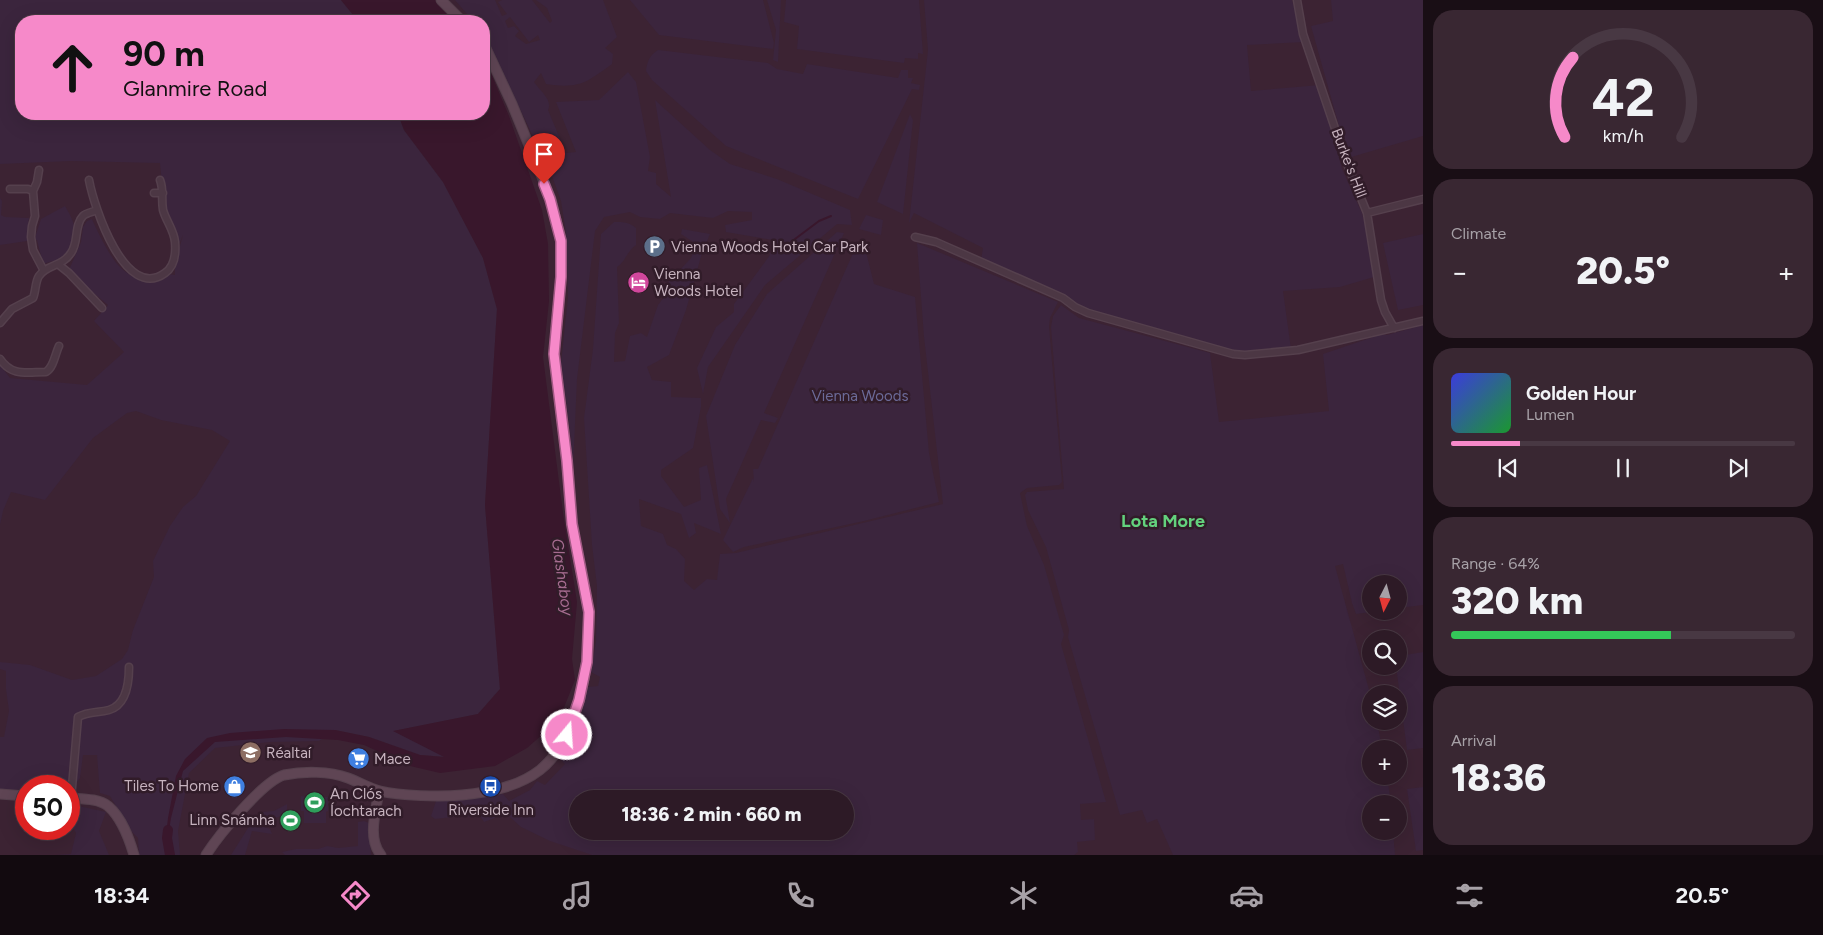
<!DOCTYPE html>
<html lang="en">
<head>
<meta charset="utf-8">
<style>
  :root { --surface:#2d1a26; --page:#392732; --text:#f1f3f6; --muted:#a7a1a7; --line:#483843; --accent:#f689c9 }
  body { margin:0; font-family:Figtree,sans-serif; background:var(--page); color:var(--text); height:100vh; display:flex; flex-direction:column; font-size:19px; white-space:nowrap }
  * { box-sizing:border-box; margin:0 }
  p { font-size:16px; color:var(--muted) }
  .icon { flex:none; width:28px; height:28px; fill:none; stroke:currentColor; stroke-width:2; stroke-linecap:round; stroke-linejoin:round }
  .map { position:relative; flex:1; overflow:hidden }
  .drawer { display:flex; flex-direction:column; gap:10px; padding:10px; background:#190e15; width:400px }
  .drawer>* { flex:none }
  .top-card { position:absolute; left:15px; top:15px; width:475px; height:105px; border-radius:20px; box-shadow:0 5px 20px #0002,0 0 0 1px var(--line); background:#f689c9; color:#111; overflow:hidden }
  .needle { width:32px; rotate:186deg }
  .tools { position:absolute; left:1362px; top:575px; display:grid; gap:10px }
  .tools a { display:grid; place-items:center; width:45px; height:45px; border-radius:50%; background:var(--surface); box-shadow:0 5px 20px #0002,0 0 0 1px var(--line); font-size:25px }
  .speed { position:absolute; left:15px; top:775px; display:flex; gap:10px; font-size:25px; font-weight:700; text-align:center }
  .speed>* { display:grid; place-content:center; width:65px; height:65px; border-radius:50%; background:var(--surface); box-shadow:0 5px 20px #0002,0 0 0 1px var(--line); line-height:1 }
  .speed .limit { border:8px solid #d22; background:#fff; color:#111 }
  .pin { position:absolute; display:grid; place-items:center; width:42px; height:42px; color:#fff; margin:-51px -21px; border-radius:50% 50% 50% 0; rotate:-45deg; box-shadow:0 0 5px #0007 }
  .pin .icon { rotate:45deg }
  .me { position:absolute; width:55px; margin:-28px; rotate:18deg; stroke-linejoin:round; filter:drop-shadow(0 0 4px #0008) }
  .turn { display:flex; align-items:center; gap:18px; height:105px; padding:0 25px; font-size:22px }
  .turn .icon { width:65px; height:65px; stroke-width:2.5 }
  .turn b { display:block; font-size:35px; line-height:42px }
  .big { font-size:38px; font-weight:800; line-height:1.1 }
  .drawer .card { flex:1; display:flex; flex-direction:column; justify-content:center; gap:8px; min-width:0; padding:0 18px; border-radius:20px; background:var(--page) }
  .drawer .dial { align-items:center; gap:0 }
  .dial svg { height:130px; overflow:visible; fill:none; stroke:var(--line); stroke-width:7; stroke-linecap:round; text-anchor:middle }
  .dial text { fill:var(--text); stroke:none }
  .song { display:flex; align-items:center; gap:15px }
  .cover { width:60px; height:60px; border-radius:8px; background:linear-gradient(135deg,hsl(240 70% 55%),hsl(130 70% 35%)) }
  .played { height:5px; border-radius:2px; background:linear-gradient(90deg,var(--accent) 20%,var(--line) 20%) }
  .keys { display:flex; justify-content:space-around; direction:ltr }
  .heat { display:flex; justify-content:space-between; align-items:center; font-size:28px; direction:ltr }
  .charge { height:8px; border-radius:4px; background:linear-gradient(90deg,#34c759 64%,var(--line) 0) }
  .trip { position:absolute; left:569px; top:790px; width:285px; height:50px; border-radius:25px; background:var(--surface); box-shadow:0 5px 20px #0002,0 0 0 1px var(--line); font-weight:800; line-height:50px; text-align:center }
  .dock { display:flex; height:80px; justify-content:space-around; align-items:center; background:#120a0f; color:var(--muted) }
  .dock .icon { width:35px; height:35px }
  .dock .active { color:var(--accent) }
  .dock b { font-size:22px; color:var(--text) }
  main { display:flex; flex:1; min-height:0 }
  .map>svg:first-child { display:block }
  .green { fill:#3b253d; fill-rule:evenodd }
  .water { fill:#39172c }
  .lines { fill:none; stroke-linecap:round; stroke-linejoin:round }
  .stream { stroke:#39172c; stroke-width:2 }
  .river { stroke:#39172c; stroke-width:10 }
  .street-casing { stroke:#55404d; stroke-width:9 }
  .secondary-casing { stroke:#55404d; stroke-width:11 }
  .street { stroke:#4c3744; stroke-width:6 }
  .secondary { stroke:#5f4554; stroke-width:9 }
  .route-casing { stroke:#a05983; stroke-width:12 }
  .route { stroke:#f689c9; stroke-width:9 }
  .labels { text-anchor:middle; stroke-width:5; stroke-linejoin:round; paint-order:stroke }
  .street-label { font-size:15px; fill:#c7b3bf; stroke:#311c29 }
  .poi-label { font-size:15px; fill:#c7b3bf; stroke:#311c29; text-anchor:start }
  .park-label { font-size:15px; fill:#6b6a98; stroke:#311c29 }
  .water-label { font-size:16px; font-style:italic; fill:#a66c90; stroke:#311c29 }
  .quarter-label { font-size:18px; font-weight:bold; fill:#63d27d; stroke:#311c29 }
</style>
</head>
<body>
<main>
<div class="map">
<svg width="1423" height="855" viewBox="0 0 1423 855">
  <rect width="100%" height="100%" fill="#3c2333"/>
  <path class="green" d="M0,0H341L358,21H21V114H398L404,130L443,182L483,258L497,309L485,505L500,689L478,714L394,731L446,757L420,755L369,737L335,730L319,741L270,742L215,748L189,773L178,831L180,855H139L138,838L130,830L110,796L100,793L97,755H83L80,778L74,787L26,786V789L0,791V737H4L9,711L6,689V671L0,669V662L30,665L72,680L96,676L122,659L128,650L133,630L154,577L153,561L170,526L183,507L196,496L230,441L212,430L161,420L136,411L127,413L93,438L45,500L11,492L3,511L0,525V365L10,378L87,385L124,352L94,321L108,305L68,272L81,242L83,227L87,221L92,219C97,231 110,257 119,266C131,279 153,286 167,274L175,275V264L183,235L177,249L165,215L160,163L71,161L0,164Z
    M455,0H495L502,16L507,14L498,2L502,0H532L550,23L552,21L547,8L536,0H603L617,37L605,48L613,54L612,64C586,83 579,89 546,84L541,73L534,82C540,91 553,100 548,110L566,153L576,152L556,102L599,100L628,72L636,82L650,157L648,171L656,173V184L671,197L655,100L710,150L730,164L777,179L850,210L852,225L837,224L765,285L708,367L703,394L697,368L716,327L734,312V304L770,255L773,240L726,232L725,225L752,220V212L728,211L713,218L670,213L660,219L640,217L630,212L604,217L595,231L577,379L573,469L570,432L561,363L568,298L566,233L561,201L552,176L484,34V21H473ZM510,17L529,42L538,35L540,40L526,44L515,36L519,31L514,26L508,28L505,21Z
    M630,0H763L774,43L773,49L659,35Z
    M767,0H781L778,62L773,60L776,30Z
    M786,0H919L923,54L918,53V59L905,58L904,63L797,49L799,26L784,22Z
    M924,0H1292L1304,42L1247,45L1251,91L1320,85L1342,169L1362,213L1368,236L1374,277L1340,287L1283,291L1291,349L1237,355L1075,308L1063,297L981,260L983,248L914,213L909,223L928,50Z
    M1331,0H1423V136L1348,158L1311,26L1333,21Z
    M658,50L768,63L777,69L803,74L807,64L898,78L901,70H908V78H913L911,83L920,85L919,90L912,89L858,199L726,146L652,80L646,71C647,61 650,55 658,50Z
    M910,114L913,120L903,214L877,202Z
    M0,198L2,201L1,215L5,217L29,218L27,241L0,245Z
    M65,206C82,234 75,240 61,268L53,261L43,264L37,240H34L41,219Z
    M866,215L883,220L881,235L859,229Z
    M614,222C623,222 629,222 636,228V245C627,251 626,261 617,267L619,323L615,333L614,362L625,361L630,336L641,333L647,337L658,305L667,293L665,286L691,258L693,253V242L681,234L682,229L710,234L702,253L686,310L669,355L647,367L652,380L671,382V397L701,398V407L693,448L661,470V476L684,507L701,500L699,468L707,465L721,534L694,523L696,533L689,538L681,514L639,499L641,526L663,534L667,545L676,549L685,559L684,581L694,590L707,579L717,580L720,554L736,553L943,504L924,337L917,243L1058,302L1050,318L1049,326L1062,482L1059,485L1027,488L1020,493L1027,526L1044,565L1064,635L1061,644L1106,802L1080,804L1081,820L1094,819L1095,840L1077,842L1078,852L1074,855H592L550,841L521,827L500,808L495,818L484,822L481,817C465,815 452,817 435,819L431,816L436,801L503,794L509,801L530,790L537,781L545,785L565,764L559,758L573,734L588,687L598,686L600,677L591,672L596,641L597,586L592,545L584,418L593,349L601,234ZM578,799H845V831H578Z
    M837,232L844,233L764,413L778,418L775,423L761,420L726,499L730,523L720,509L706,416L735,345L767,294Z
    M1423,234V305L1398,310L1383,243Z
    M857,244H864L874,284L915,297L929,453L939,502L864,521L744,547L733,552L723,540L753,478L754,482L753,469H758Z
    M1061,305L1079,318L1210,353L1219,422L1329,411L1323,354L1382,334L1387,335L1423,325V605L1399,608V584H1371V611H1378L1356,614L1352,603L1343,564L1335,566L1371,697V721H1377L1382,749H1371V776H1387L1391,804H1371V831H1393L1395,855H1173L1157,819L1147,823L1142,810L1120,815L1068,637L1069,630L1046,547L1028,510L1025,495L1027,492L1064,489L1051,327L1053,316Z
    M1423,652V748L1407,750L1396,666H1399V656Z
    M1423,787V850L1416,851L1407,789Z
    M301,796L328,797V811L326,812V823H304V811H301Z
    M69,804L106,812L99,831L109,855H56L71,854L76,833L69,821Z
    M287,804V814L272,819L261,818V825L270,829L272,834L252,831L245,855H231L255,817L262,812L274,811Z
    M364,821L369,823L371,855H285L282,852L296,849H318L327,846L338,848L358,846V822Z"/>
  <path class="water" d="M341,0H436L455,21H358Z
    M484,57L509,116L542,210L548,244L549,301L543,357L563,513L577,602L572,659L575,680L559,720L527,748L495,766L440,773L410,766L364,745L338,740L286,737L215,742L183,771L171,818L167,843L169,855H166L165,843L168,818L176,776L185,759L207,738L230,733L284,729L335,730L369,737L420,755L444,757L393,731L478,714L500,689L485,505L497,309L483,258L443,182L404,130L398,114H484Z"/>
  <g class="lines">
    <path class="stream" d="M791,242L819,221L831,216"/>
    <path class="river" d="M168,830L167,838L170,855"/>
    <defs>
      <path id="street" d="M1297,0L1303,34L1346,161L1367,213L1381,300L1385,312L1394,328
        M39,170L37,182L33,191L35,216L32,226L31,237L33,250L44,271
        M89,180C94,207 125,302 165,273C175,266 176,253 175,242C174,230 166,221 163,210C161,199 164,190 160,180
        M10,189H28L33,191
        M154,193H163
        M1367,213L1423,199
        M915,237L936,242L1063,298L1075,307L1088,313L1233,354L1245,355L1298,350L1423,321
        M59,265L69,273L102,308
        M0,323L12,309L33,298C36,291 35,282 39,276C47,264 62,267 71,253C79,242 74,225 83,216C86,213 93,212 97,210
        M0,359C12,377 27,372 46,372C54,367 55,354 59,346
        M71,799L78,717C89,711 98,713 109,710C126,705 129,683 129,667"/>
      <path id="secondary" d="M441,0L462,21
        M379,791C376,810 367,839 381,855
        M0,794L26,796
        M69,798C81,799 98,798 108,806C122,818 129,838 134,855
        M206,855C218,836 263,781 284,775C304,771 329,771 348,778C359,782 369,788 380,791C400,796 441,797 462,795C490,792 518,787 540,770C581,737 590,660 589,612L572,524L567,461L554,354L561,277V241L551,199L512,104L484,44"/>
    </defs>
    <use href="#street" class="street-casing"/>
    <use href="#secondary" class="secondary-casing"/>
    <use href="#street" class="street"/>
    <use href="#secondary" class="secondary"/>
  </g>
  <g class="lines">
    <defs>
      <path id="route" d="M544,184L550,199L561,241V277L554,354L567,461L572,524L589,612L587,662L579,700L567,735"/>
    </defs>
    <use href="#route" class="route-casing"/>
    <use href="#route" class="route"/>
  </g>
  <defs>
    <symbol id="parking-disc" viewBox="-11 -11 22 22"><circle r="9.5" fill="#5c6f8a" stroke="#311c29"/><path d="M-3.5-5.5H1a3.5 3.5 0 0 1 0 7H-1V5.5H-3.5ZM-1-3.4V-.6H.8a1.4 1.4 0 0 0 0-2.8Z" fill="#fff"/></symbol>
    <symbol id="hotel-disc" viewBox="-11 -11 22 22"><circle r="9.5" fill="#d1479c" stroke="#311c29"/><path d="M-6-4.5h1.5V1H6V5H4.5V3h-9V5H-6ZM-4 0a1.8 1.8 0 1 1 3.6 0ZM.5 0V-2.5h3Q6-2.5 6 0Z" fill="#fff"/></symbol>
    <symbol id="school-disc" viewBox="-11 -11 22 22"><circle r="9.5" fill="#8d6e63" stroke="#311c29"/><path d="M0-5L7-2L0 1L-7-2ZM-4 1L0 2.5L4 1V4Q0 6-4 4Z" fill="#fff"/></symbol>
    <symbol id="supermarket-disc" viewBox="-11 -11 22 22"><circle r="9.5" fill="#3f7fe0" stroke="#311c29"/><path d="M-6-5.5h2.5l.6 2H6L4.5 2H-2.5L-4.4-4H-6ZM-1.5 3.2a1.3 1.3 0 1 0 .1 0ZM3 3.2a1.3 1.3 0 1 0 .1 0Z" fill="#fff"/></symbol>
    <symbol id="shop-disc" viewBox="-11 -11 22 22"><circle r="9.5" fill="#3f7fe0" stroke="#311c29"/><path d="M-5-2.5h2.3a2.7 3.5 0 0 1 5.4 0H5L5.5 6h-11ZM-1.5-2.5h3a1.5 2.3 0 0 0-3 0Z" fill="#fff"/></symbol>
    <symbol id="bus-disc" viewBox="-11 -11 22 22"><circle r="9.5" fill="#1a4fb4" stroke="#311c29"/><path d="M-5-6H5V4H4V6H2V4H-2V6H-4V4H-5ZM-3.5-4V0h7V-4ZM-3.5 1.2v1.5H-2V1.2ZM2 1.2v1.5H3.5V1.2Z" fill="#fff"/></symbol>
    <symbol id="stadium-disc" viewBox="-11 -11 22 22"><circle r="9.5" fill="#2e9e5b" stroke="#311c29"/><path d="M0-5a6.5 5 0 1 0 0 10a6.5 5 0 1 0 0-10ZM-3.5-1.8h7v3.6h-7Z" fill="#fff"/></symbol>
  </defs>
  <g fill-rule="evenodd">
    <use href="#parking-disc" x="642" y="234" width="25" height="25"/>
    <use href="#hotel-disc" x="626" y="270" width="25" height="25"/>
    <use href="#school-disc" x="238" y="740" width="25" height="25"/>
    <use href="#supermarket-disc" x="346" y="746" width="25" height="25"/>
    <use href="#shop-disc" x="222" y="774" width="25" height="25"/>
    <use href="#bus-disc" x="478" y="774" width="25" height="25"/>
    <use href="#stadium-disc" x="302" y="790" width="25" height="25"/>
    <use href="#stadium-disc" x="278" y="808" width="25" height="25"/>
  </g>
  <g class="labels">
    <g class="street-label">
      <text transform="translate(1349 163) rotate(69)" y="5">Burke's Hill</text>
    </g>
    <g class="poi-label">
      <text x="671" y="252">Vienna Woods Hotel Car Park</text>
      <text x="654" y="279">Vienna<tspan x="654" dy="17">Woods Hotel</tspan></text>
      <text x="266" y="758">Réaltaí</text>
      <text x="374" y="764">Mace</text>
      <text x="219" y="791" text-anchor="end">Tiles To Home</text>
      <text x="330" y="799">An Clós<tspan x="330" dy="17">Íochtarach</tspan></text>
      <text x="491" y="815" text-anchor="middle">Riverside Inn</text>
      <text x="275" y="825" text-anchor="end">Linn Snámha</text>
    </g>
    <g class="park-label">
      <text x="860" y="401">Vienna Woods</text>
    </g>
    <g class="water-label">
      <text transform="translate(563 577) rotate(82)" y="6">Glashaboy</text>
    </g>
    <g class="quarter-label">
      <text x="1163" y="527">Lota More</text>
    </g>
  </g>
</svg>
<div class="tools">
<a><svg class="needle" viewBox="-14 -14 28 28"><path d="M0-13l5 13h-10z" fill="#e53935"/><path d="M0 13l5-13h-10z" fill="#a7a1a7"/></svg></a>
<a><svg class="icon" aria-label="search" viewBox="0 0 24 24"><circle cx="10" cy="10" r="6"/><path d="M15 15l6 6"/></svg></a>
<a><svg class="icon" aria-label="layers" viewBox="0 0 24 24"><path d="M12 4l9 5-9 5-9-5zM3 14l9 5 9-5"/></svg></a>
<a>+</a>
<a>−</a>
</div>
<div class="speed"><div class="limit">50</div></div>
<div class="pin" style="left:544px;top:184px;background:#d93025"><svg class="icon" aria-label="arrive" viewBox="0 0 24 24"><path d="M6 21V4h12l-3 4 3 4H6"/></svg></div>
<svg class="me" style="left:567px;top:735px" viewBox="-20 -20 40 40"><circle r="17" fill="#f689c9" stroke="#fff" stroke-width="3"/><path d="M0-11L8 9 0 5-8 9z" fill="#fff"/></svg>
<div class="trip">18:36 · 2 min · 660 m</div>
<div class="top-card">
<div class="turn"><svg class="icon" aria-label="ahead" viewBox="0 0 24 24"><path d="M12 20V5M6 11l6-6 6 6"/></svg><div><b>90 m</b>Glanmire Road</div></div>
</div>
</div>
<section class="drawer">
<div class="card dial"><svg viewBox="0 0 100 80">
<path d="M14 69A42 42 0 1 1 86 69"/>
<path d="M14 69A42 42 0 0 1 19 20" stroke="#f689c9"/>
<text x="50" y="56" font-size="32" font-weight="700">42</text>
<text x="50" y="72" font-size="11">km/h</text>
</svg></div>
<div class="card"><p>Climate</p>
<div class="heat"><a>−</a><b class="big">20.5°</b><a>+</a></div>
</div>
<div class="card">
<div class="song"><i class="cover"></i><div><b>Golden Hour</b><p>Lumen</p></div></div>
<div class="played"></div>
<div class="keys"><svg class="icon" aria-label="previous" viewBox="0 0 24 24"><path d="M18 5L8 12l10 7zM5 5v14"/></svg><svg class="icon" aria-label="pause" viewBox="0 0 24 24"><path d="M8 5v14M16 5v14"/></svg><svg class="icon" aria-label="next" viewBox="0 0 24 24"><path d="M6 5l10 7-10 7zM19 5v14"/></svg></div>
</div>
<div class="card"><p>Range · 64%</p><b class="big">320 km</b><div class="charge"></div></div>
<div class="card"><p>Arrival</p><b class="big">18:36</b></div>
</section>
</main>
<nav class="dock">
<b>18:34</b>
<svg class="icon active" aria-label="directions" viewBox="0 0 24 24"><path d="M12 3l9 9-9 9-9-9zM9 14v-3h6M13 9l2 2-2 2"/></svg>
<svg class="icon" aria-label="music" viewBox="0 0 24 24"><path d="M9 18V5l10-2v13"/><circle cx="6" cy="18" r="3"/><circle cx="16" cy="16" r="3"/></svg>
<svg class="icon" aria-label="phone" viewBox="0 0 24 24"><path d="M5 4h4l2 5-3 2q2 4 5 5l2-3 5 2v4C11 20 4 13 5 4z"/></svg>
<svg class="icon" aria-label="climate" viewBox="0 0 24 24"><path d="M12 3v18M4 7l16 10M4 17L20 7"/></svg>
<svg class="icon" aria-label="car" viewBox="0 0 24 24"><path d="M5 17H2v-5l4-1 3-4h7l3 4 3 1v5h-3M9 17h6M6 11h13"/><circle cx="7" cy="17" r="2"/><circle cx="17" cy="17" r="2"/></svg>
<svg class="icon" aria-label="filters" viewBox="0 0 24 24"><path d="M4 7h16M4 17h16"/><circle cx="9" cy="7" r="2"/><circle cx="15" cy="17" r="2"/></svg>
<b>20.5°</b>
</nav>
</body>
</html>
